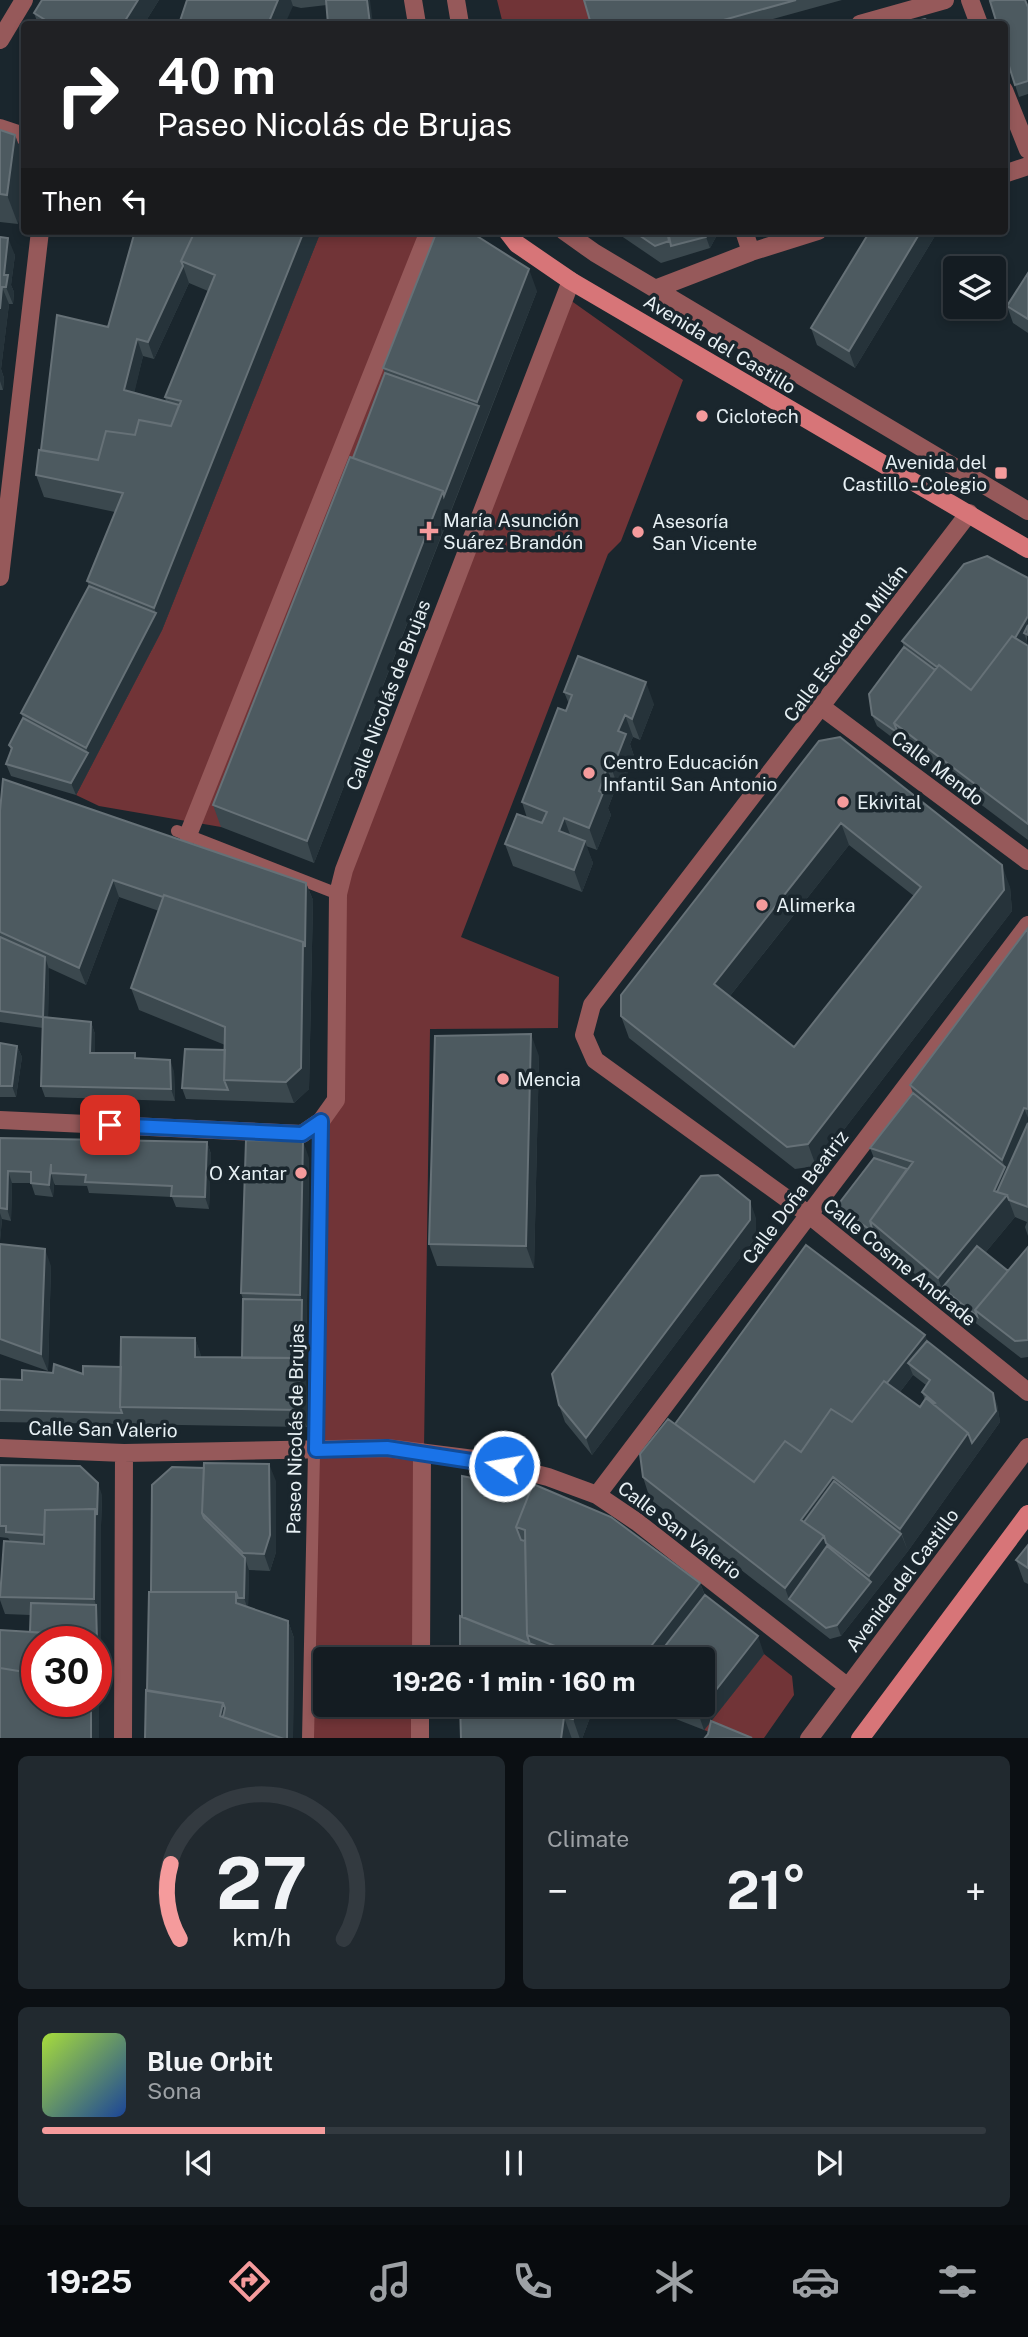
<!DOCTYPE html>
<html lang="en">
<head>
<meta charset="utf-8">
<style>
  :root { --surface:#141c22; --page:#21292f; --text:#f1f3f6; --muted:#9da1a5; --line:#333a40; --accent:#f59b9c }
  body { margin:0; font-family:"Public Sans",sans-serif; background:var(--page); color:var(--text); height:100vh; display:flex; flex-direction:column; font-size:26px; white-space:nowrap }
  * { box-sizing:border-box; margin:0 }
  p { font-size:23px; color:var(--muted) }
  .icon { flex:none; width:38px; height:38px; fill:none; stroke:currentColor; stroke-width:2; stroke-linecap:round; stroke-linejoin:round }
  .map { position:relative; height:1738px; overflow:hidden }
  .drawer { display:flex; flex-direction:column; gap:18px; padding:18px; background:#0b0f13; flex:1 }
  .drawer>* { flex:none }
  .top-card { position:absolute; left:21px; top:21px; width:987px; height:214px; border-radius:7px; box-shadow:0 4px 10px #0003,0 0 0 2px var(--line); background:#202124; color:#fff; overflow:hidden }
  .buttons { position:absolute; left:943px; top:256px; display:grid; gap:14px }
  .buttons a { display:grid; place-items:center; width:63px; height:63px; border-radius:7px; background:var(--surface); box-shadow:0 4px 10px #0003,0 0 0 2px var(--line); font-size:35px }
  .speed { position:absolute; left:21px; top:1626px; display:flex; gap:14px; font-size:35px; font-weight:700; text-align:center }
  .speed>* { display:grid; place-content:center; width:91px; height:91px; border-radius:50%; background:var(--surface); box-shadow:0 4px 10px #0003,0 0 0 2px var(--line); line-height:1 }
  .speed .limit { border:10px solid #d22; background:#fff; color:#111 }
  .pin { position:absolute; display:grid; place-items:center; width:60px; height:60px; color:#fff; margin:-30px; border-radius:14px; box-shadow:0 4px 10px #0006 }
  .me { position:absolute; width:77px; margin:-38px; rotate:282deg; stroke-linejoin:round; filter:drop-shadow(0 0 5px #0008) }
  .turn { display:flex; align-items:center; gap:24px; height:147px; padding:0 21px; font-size:32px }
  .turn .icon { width:91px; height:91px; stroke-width:2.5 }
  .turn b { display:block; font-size:49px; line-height:60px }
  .then { display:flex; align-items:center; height:66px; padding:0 21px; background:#0003; gap:14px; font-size:26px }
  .big { font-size:52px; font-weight:700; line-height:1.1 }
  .drawer .card { flex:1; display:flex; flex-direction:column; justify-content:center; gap:10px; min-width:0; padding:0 24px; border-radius:10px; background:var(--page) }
  .drawer .dial { align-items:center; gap:0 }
  .dial svg { height:182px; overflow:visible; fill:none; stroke:var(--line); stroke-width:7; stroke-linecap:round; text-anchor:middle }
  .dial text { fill:var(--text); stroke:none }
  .song { display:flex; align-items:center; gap:21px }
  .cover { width:84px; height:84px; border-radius:10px; background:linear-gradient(135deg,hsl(80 70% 55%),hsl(220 70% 35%)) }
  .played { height:7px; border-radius:4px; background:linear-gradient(90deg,var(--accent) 30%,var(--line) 30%) }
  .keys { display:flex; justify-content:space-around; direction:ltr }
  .heat { display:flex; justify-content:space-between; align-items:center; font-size:38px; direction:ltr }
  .drawer .tiles { flex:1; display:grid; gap:18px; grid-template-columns:1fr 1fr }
  .card:last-child { grid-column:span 2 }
  .trip { position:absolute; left:313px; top:1647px; width:402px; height:70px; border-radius:7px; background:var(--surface); box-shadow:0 4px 10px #0003,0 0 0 2px var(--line); font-weight:700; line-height:70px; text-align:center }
  .dock { display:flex; height:112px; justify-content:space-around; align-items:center; background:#080b0e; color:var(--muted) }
  .dock .icon { width:49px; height:49px }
  .dock .selected { color:var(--accent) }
  .dock b { font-size:32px; color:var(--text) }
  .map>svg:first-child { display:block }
  .green { fill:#713437 }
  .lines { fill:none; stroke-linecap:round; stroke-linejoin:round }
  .lane { stroke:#96595a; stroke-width:12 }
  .street { stroke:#96595a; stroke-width:18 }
  .secondary { stroke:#d77578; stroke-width:18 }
  .wall { fill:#3b484e; fill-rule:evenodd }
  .shaded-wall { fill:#26333a }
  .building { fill:#4d5a60; stroke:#667177; stroke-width:2; fill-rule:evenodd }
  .route-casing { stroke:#114b97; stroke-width:18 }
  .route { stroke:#1a73e8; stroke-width:12 }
  .poi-dot { fill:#f59b9c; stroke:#1a262d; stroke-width:2.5 }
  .labels { text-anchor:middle; stroke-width:7; stroke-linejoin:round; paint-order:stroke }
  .street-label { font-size:19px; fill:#e7f0f4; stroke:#1a262d }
  .poi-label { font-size:19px; fill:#e7f0f4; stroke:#1a262d; text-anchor:start }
</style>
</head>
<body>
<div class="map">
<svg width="1028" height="1739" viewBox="0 0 1028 1739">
  <rect width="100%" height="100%" fill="#1a262d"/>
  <path class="green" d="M497,0H595L592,24H503Z
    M321,231H439L452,236L221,827L99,806L76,795L162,630Z
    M563,295L683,380L621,541L608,554L461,937L559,977L558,1028L430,1029L421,1659H326V1704L420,1705V1738L308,1739L321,1121L336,1100L338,894Z
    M764,1654L792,1676L794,1695L764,1738H729L704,1730Z"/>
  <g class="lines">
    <path class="lane" d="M177,831L338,894
      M308,1739L321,1121"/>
    <path class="street" d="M413,0L417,24
      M456,0L460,24
      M970,0L979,24
      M860,24L945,0
      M0,40L24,0
      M1004,90L1028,150
      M0,128L24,136
      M1004,174L1028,166
      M564,231L595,253L1028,511
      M744,231L751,252
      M655,289L751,252L818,231
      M969,513L592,1005L584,1035L595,1060L808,1214L1028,1392
      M0,577L40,231
      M823,708L1028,861
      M188,835L429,231
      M0,1120L302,1134L321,1121L336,1100L338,894L344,870L571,281
      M0,1448L124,1453L387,1448L482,1460L548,1477L597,1495L637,1522L848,1687
      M597,1495L1028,925
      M421,1659L422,1452
      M123,1739L124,1453
      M420,1739V1704
      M809,1739L1028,1447"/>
    <path class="secondary" d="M507,231L517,244L571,281L1028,549
      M860,1739L1028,1514"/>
  </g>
  <path class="wall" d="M42,0H159L144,24H38L34,13Z
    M187,0H370L301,8L293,6Z
    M584,0H842L755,24H591Z
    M1028,7V94L1019,97L1015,85Z
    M0,130L15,135L24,160V177L18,224L0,222Z
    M135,231H321L162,630L76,795L11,776L6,764L11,751L9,745L23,718L21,713L89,586L87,581L115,512L44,497L36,475L41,450L108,327ZM189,283L208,291L165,397L166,402L134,392L143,356L154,359Z
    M614,231H714L716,237L710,248L661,263Z
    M870,231H938L855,368L817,345L811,328Z
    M0,237L15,255L11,285L14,292L13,304H9L1,369L4,378L3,390H0Z
    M1028,273V333L1013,323L1007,306Z
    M537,291L314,863L221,827L213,805L353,458L385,373L383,368Z
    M1028,578L1027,645L1028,840L877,726L872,715L904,647L902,641Z
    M564,692L654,704L640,740L633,737L630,744L634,756L620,792L615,790L608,808L611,815L597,850L586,846L593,863L582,892L513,866L505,844L527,818L522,802L566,711L569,704Z
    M819,741L1010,887L1012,911L816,1166L795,1169L629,1038L621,1016ZM849,845L914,896L794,1047L730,996Z
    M0,811L306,883L313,900L309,1089L294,1103L186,1099L182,1088L225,1050V1045L139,1010L131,988L159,911L119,897L86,985L49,968L48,1018L91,1022L95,1034V1053L137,1058L174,1071L175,1101L45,1097L41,1086L43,1028L0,1022Z
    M1028,928V1236L1025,1227L1027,1222L1015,1217L985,1253L1008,1271L1028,1247V1357L1021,1358L946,1300L878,1243L841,1218L837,1206L874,1158L870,1148L913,1093L910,1085Z
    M0,1043L17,1046L22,1057L16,1097H0Z
    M539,1056L534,1268L437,1266L429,1244Z
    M0,1138L207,1142L211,1154L209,1209L176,1207L172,1197L89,1193L87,1186L55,1185L54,1183L53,1197L35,1195L31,1183H12L11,1221L2,1219L0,1241Z
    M309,1158L306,1375L307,1427L0,1422V1379L22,1380L53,1373L83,1374L121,1367L195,1338L201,1357L242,1358L243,1299L241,1293Z
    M756,1218V1237L592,1455L565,1422L559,1405Z
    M0,1244L51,1266L48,1371L0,1354Z
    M925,1335L927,1341L997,1404L1000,1422L908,1551L841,1636L830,1639L650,1499L643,1477L675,1424ZM913,1375L926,1385L922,1392L925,1400L920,1407L900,1392Z
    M0,1465L102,1495L101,1526V1653L99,1704V1739H0L30,1632V1615L5,1614L0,1600V1584L10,1541L8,1538L0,1537V1540Z
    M462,1476L700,1583L705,1595L764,1654L704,1730L640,1705L704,1704V1659H460L462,1617Z
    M276,1481V1552L270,1571L249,1570L248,1607L288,1621L294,1638L293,1739H145L151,1592L152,1485Z
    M1028,1545V1584L1024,1582L1016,1560Z
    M595,1704L582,1739L460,1738Z"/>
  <path class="shaded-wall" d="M138,0H159L144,24H123Z
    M278,0H291L293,6L285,24H268Z
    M367,0H370L373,24H370Z
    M15,135L24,160V177L18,224L7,195Z
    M304,231H321L162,630L76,795L71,783L88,753L86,748L156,613L154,608Z
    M709,231H714L716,237L710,248L706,237Z
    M921,231H938L855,368L849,351Z
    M8,238L15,255L11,285L14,292L13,304L6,287L4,275Z
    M183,266L189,283L154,359L148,342Z
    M529,269L537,291L485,423L477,402Z
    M2,287L9,304L1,369L4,378L3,390L0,381V309Z
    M137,339L143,356L131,407L124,390Z
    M479,406L485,423L314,863L307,841L443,491Z
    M1028,616V635L1024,633L1028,644L1020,658L973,695Z
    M646,682L654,704L640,740L632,719Z
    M625,715L633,737L630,744L634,756L620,792L612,770L618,731Z
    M607,768L615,790L608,808L611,815L597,850L589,828L599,791Z
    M564,818L572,840L559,831Z
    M841,823L849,845L722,1006L714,984Z
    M585,841L593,863L582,892L574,870Z
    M1002,865L1010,887L1012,911L816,1166L808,1144Z
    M113,880L119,897L86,985L79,968Z
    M306,883L313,900L309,1089L294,1103L286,1082L303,942Z
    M45,957L49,969L48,1029L43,1017Z
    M91,1022L95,1034V1065L90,1053Z
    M531,1034L539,1056L534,1268L526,1246Z
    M17,1046L22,1057L16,1097L12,1086Z
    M170,1060L174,1071L175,1101L171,1089Z
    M1024,1108L1028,1118V1154L1008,1198L1015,1217L950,1295L942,1288L946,1300L938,1278L994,1191L1005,1167L1002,1160Z
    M303,1141L309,1158L306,1375L307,1427L300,1410L299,1358L302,1300L300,1295Z
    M207,1142L211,1154L209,1209L205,1197Z
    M51,1164V1173L54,1183L53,1197L49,1185Z
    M8,1171L12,1183L11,1221L7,1209Z
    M750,1201L756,1218V1237L592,1455L586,1438Z
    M0,1213L2,1219L0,1241Z
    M45,1249L51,1266L48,1371L41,1354Z
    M925,1335L931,1352L908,1363L913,1375L860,1444L853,1427Z
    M195,1338L201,1355V1374L195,1357Z
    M993,1393L997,1404L1000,1422L908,1551L900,1529Z
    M269,1464L276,1481V1552L270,1571L264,1554Z
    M833,1477L841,1498L803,1525L801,1520Z
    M98,1483L102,1495L101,1526V1653L97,1641L96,1605L94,1599L95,1509Z
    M901,1534L908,1551L841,1636L837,1625L871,1582L869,1576Z
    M824,1536L831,1558L789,1599L785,1588Z
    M245,1558L249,1570L248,1610L244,1598Z
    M700,1583L711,1612L675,1659H641Z
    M288,1621L294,1638L293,1739H287Z
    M95,1636L101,1653L99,1704V1739H91V1701H96V1642H95Z
    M758,1636L764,1654L704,1730L698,1713Z
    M223,1703L231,1725L220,1716Z
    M579,1704H595L582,1739H580L573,1719Z
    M564,1717L572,1739H561Z"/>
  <path class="building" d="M42,0H138L123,24H52L34,13Z
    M187,0H278L268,24H179Z
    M326,0H367L370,24H328Z
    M584,0H796L709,24H591Z
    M995,0H1025L1028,7V81L1015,85L1004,50V24H997L990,1Z
    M925,19L934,24H903Z
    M0,130L15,135L7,195L0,194Z
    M135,231H195L181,261L183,266L148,342L137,339L124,390L179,405L171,426L139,420L135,435L106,431L98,460L41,450L57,315L108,327Z
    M195,231H304L154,608L87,581L123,493L36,475L39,450L98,460L106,431L135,435L139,420L171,426L181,401L165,397L215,275L181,261Z
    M437,231H469L529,269L477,402L383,368Z
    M633,231H667L669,241L655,246Z
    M668,231H709L706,237L671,246Z
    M870,231H921L849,351L811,328Z
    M0,237L8,238L4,275H8L6,287H2L0,309Z
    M1028,273V319L1007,306Z
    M385,373L479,406L444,496L443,491L353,458Z
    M350,457L443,491L307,841L213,805Z
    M987,556L1028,578V616L1015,638L1012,636L971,690L939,665L937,667L902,641L964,564Z
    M89,586L156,613L86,748L21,713Z
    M1028,625V635L1024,633Z
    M1012,636L1028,646V824L894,723L939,665L971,690Z
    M904,647L935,670L894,723L898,733L872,715L869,694Z
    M578,656L646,682L632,719L625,715L618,731L626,734L612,770L607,768L599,791L603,793L589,828L564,818L559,831L585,841L574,870L505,844L517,814L542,823L547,812L522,802L558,708L566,711L572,695L564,692Z
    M23,718L88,753L71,783L6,764L12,748L9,745Z
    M840,737L1002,865L1004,890L808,1144L787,1147L621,1016V995L819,741ZM841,823L921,887L794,1047L714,984Z
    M3,779L306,883L305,947L303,942L164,895L163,897L113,880L79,968L0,932V811Z
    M164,895L303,942L301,1068L286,1082L224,1080L225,1027L131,988Z
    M1028,928V1109L1024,1108L1002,1160L910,1085Z
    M0,937L45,957L43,1017L0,1011Z
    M43,1017L91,1022L90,1053H135V1058L170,1060L171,1089L41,1086Z
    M531,1034L526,1246L429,1244L435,1036Z
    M0,1043L17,1046L12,1086H0Z
    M185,1049L225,1050L224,1080L228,1090L182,1088Z
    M913,1093L1005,1167L994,1191L1007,1195L938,1278L870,1221L913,1162L870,1148Z
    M1028,1123V1207L1009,1200L1007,1195L997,1192Z
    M0,1138L207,1142L205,1197L171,1196L172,1186L85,1182L86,1175L51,1173V1164L49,1185L31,1183V1172L8,1171L7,1209L0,1208Z
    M246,1140L303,1141L300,1295L241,1293Z
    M874,1158L907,1169L870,1221L873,1232L837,1206Z
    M718,1175L750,1201V1220L586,1438L559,1405L552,1374L701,1176Z
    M0,1244L45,1249L41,1354L0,1339Z
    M806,1245L925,1335L887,1383L884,1381L852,1422L831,1409L801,1452L785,1441L754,1482L675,1424Z
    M977,1246L1008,1271L975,1310L977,1316L942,1288Z
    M1028,1247V1340L1015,1341L975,1310Z
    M243,1299L302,1300L301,1363L299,1358H242Z
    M121,1337L195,1338V1357L299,1358L300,1410L120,1407Z
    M927,1341L993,1393L996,1411L972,1443L968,1433L933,1404L935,1403L922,1392L930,1380L908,1363Z
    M54,1364L83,1374V1366L121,1367L120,1407L122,1413L0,1410V1379L22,1380V1370L53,1373Z
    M884,1381L920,1407L926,1398L968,1433L900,1529L833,1477L801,1520L824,1536L785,1588L643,1477L640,1454L668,1419L754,1482L785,1441L801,1452L831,1409L852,1422Z
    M204,1463L269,1464L270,1535L264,1554L243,1553L202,1513Z
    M0,1465L80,1466L98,1483L97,1515L95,1509L45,1510L44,1535L6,1532V1526H0Z
    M172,1467L204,1468L202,1513L204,1518L245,1558L244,1598H238L236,1592H151L152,1485Z
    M462,1476L498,1483L529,1494L516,1527L521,1540L525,1541L527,1635L530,1644L462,1617Z
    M834,1481L901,1534L869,1576L826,1543L824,1536L804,1522Z
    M533,1484L611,1517L700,1583L641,1659H588L527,1635L525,1530L516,1527Z
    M95,1509L94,1599L0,1597L4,1541L44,1544L45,1510Z
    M1028,1545V1568L1016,1560Z
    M827,1546L871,1582L837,1625L826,1628L789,1599Z
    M149,1592H236V1603L288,1621L287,1739H284L223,1717L225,1708L223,1703L147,1691Z
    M705,1595L758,1636L698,1713L676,1704H704V1659H655Z
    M31,1603L96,1605L97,1641L95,1636L30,1632Z
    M460,1616L569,1659H460Z
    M0,1630L95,1636V1642H37V1674L0,1668Z
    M0,1668L37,1674V1701H91V1739H0Z
    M146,1690L223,1703L220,1716L284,1739H145Z
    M460,1704H579L573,1719L564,1717L561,1739H461Z
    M711,1721L752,1738L704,1739L708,1734Z"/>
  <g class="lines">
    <defs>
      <path id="route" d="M110,1125L302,1134L321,1121L316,1450L387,1448L504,1466"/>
    </defs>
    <use href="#route" class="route-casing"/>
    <use href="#route" class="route"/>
  </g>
  <g class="poi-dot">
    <circle cx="702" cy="416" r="7"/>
    <rect x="994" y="466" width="14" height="14" rx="3.5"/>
    <path d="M425.5 520.5h7v7h7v7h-7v7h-7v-7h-7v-7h7z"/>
    <circle cx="638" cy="532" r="7"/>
    <circle cx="589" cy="773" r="7"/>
    <circle cx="843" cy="802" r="7"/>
    <circle cx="762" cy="905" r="7"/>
    <circle cx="503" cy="1079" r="7"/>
    <circle cx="301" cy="1173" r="7"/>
  </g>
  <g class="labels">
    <g class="street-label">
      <text transform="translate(720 344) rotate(31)" y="7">Avenida del Castillo</text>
      <text transform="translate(845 643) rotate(-53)" y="7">Calle Escudero Millán</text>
      <text transform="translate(388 695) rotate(-69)" y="7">Calle Nicolás de Brujas</text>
      <text transform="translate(938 768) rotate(37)" y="7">Calle Mendo</text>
      <text transform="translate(795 1197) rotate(-53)" y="7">Calle Doña Beatriz</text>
      <text transform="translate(900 1262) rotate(39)" y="7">Calle Cosme Andrade</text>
      <text transform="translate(103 1429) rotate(1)" y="7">Calle San Valerio</text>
      <text transform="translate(295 1429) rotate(-89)" y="7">Paseo Nicolás de Brujas</text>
      <text transform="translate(680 1530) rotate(37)" y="7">Calle San Valerio</text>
      <text transform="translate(902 1580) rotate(-53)" y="7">Avenida del Castillo</text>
    </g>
    <g class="poi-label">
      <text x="716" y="423">Ciclotech</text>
      <text x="987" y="469" text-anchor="end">Avenida del<tspan x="987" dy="22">Castillo - Colegio</tspan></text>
      <text x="443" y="527">María Asunción<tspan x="443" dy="22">Suárez Brandón</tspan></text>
      <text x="652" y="528">Asesoría<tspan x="652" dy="22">San Vicente</tspan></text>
      <text x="603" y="769">Centro Educación<tspan x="603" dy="22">Infantil San Antonio</tspan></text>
      <text x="857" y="809">Ekivital</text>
      <text x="776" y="912">Alimerka</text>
      <text x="517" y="1086">Mencia</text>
      <text x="287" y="1180" text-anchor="end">O Xantar</text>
    </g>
  </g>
</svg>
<div class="buttons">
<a><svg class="icon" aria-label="layers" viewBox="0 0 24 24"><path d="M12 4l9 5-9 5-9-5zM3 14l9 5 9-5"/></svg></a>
</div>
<div class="speed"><div class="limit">30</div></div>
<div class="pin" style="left:110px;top:1125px;background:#d93025"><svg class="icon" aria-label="arrive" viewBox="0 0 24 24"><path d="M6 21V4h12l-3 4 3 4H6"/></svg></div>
<svg class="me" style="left:504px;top:1466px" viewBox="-20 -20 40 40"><circle r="17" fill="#1a73e8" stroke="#fff" stroke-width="3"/><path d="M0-11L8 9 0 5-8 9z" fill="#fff"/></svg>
<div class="trip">19:26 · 1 min · 160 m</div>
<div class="top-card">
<div class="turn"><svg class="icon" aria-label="right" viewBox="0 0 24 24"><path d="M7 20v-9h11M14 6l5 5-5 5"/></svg><div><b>40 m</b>Paseo Nicolás de Brujas</div></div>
<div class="then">Then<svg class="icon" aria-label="left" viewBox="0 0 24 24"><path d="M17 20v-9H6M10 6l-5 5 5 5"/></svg></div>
</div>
</div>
<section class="drawer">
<div class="tiles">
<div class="card dial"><svg viewBox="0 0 100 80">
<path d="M14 69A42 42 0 1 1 86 69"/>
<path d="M14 69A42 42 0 0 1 10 36" stroke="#f59b9c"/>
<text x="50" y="56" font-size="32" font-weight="700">27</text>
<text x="50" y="72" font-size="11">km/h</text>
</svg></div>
<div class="card"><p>Climate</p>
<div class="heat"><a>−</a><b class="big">21°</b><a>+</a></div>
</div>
<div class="card">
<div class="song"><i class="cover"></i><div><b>Blue Orbit</b><p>Sona</p></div></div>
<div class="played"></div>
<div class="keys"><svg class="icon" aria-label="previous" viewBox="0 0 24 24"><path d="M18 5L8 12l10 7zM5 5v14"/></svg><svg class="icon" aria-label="pause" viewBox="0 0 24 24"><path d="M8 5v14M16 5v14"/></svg><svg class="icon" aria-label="next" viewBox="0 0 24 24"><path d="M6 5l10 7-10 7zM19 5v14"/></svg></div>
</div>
</div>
</section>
<nav class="dock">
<b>19:25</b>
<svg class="icon selected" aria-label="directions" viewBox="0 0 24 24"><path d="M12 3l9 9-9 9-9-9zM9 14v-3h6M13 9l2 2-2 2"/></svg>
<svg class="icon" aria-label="music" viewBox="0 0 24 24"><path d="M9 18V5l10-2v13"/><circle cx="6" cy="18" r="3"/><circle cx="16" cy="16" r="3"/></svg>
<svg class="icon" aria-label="phone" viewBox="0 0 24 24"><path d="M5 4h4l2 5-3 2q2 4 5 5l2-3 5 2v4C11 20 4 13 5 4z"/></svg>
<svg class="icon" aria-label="climate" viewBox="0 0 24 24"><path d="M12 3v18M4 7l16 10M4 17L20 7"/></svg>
<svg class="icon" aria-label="car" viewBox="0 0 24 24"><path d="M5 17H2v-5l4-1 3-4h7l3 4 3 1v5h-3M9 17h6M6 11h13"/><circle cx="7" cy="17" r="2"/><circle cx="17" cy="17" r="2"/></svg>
<svg class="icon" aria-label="filters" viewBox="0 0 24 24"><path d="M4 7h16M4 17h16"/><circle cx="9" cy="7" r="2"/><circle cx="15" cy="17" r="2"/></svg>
</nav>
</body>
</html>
